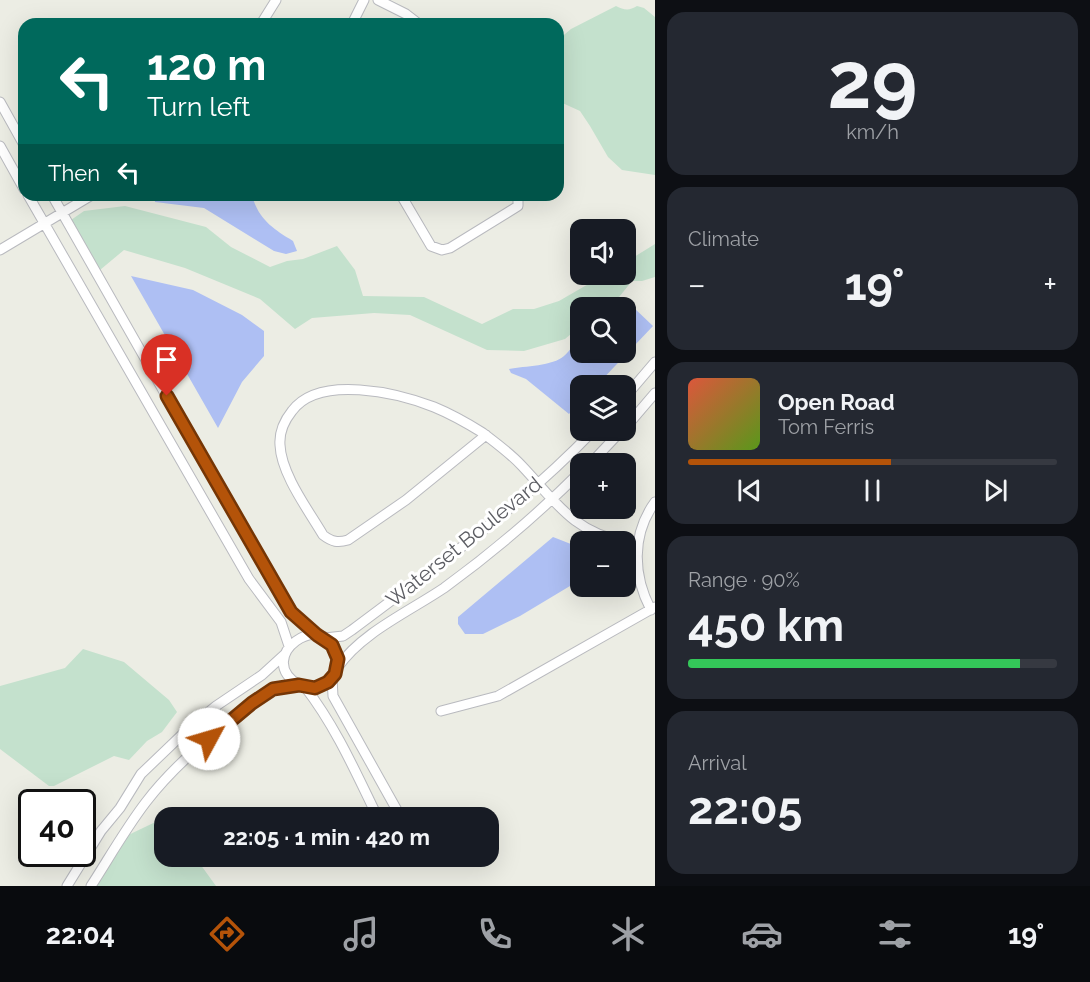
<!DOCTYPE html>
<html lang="en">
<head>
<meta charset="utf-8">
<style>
  :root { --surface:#171b24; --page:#242831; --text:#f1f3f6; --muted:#9ea1a6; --line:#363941; --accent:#b45309 }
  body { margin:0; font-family:Raleway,sans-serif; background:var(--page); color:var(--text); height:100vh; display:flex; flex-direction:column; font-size:22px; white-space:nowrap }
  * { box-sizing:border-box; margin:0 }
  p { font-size:20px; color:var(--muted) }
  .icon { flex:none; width:33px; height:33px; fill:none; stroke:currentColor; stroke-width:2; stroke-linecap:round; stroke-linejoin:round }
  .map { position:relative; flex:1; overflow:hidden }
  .panel { display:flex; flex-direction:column; gap:12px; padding:12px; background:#0d0f14; width:435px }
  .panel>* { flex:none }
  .banner { position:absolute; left:18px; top:18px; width:546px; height:183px; border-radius:18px; box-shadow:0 6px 24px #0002; background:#00695c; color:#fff; overflow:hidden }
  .fabs { position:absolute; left:570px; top:219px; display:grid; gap:12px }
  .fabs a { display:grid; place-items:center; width:66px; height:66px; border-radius:12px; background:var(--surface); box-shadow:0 6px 24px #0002; font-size:30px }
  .speed { position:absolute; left:18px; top:789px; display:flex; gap:12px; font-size:30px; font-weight:700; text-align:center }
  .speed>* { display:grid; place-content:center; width:78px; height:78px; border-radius:50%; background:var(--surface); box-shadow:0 6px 24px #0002; line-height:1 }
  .speed .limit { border:3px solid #111; border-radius:9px; background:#fff; color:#111 }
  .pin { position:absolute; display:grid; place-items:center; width:51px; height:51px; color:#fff; margin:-62px -26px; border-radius:50% 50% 50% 0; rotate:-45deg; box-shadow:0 0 6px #0007 }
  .pin .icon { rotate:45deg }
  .me { position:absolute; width:66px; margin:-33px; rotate:51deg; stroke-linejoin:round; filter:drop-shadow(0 0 4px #0008) }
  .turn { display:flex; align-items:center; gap:21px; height:126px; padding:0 30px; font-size:27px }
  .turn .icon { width:78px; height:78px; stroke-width:2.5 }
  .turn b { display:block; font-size:42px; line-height:51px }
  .then { display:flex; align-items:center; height:57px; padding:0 30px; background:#0003; gap:12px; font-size:22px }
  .big { font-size:45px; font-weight:700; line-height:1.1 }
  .panel .card { flex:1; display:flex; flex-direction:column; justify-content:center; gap:9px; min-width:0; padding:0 21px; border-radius:18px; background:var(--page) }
  .panel .dial { align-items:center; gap:0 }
  .dial b { font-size:78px; line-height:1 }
  .song { display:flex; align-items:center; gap:18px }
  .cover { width:72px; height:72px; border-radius:9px; background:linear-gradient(135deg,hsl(10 70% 55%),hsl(90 70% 35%)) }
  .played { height:6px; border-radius:3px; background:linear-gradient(90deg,var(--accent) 55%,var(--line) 55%) }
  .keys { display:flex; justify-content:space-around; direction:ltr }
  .heat { display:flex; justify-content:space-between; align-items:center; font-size:33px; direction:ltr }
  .charge { height:9px; border-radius:4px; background:linear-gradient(90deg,#34c759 90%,var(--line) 0) }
  .trip { position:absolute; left:154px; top:807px; width:345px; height:60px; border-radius:18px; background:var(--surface); box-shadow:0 6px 24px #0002; font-weight:700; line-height:60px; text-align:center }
  .dock { display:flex; height:96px; justify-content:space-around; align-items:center; background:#090b0e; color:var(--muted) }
  .dock .icon { width:42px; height:42px }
  .dock .on { color:var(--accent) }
  .dock b { font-size:27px; color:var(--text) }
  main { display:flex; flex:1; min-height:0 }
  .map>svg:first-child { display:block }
  .green { fill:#c4e1cd }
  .water { fill:#aebff3 }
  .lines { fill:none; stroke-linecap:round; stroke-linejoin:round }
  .minor-casing { stroke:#b9babf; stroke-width:11 }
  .minor { stroke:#fff; stroke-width:9 }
  .route-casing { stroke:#753606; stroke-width:15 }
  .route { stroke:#b45309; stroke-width:10 }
  .labels { text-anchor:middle; stroke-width:6; stroke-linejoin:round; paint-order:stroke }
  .street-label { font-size:21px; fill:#5c5d63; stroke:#fff }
</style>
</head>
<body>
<main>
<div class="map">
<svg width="655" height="886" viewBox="0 0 655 886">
  <rect width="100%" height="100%" fill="#ecede4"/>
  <path class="green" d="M616,6C624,10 629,11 637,6L644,8L655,17V175L622,170L608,157L590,126L580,111L558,101L559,39L571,29Z
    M125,206L206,227L231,247L270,267L287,261L303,259L337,246L355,270L363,296L424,297L482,324L513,309H534L559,301L604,275L626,274V262L655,244V277L642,281H632L611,307L580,308V329H577L565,339L524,351L487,350L410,315L374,313L312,318L295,329L260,299L185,268L124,250L100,270L71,220L84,211Z
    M83,649L124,662L169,700L177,712L162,732L147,741L129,760L114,756L54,786H49L0,749V686L65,668Z
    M168,816L169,817L165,818V856L195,857L216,886H92L122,838Z"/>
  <path class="water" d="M154,195H252C258,219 273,229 293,241L297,251L286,254L274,251L204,208L155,202Z
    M131,276L193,290L242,315L264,331V356L242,382L218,428Z
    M632,306L653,326L597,385L580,386V402L569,414L526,379L511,373L509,369C525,366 553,366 564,356C570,351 574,343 580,338V352H626V314Z
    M553,537L576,546L580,550V580L520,616L483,634H465L458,624V617Z"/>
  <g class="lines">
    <defs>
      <path id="minor" d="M378,0L406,14L419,24
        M261,24L276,0
        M352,24L364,0
        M0,102L24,145
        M0,146L24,189
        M28,195L249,579L281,622L289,646
        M52,195L274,585L291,612L317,635
        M401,195L431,246L442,250L450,248L518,206V195
        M0,250L92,195
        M626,396L655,362
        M626,427L655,393
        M486,435L406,500L348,540C338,543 332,542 323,535C309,511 281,474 280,445C279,432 284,421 292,411C319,374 398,393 434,407C451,414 467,423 483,433C496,443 510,453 522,466C556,502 573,532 625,542
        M590,464L622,430
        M651,610C633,576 631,535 655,502
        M325,638L343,636L352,630C436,567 521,506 594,430
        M338,667C361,633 410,611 444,588C492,553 538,514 580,472
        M332,678L333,696L398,812L389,818
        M305,687C336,727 356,773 378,818
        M441,711L498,696L655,607
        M67,886L101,831L120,808L141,774L188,729L216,706L262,675L285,654
        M91,886C109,858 126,828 146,802C178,760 223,726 264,694C274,688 283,686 295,686C301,685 306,688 313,688C329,687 341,671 337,655C325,606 252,657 299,685"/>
    </defs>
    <use href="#minor" class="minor-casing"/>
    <use href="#minor" class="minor"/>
  </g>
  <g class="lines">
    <defs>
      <path id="route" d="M167,396L291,612L317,635L332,645L338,659L335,674L328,682L315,688L299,685L273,689L252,703L209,739"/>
    </defs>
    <use href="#route" class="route-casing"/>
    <use href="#route" class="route"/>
  </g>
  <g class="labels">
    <g class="street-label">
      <text transform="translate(464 542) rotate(-39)" y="7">Waterset Boulevard</text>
    </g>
  </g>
</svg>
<div class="fabs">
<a><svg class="icon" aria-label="sound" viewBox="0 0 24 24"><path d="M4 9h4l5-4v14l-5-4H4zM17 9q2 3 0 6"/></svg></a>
<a><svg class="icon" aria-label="search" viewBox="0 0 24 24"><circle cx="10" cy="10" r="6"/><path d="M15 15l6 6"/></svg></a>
<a><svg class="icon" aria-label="layers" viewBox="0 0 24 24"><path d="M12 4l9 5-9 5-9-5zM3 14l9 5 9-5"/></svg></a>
<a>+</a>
<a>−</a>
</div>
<div class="speed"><div class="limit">40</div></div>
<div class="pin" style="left:167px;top:396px;background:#d93025"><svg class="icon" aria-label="arrive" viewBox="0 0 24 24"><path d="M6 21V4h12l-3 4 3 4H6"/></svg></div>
<svg class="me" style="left:209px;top:739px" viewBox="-20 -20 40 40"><circle r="19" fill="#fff"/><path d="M0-13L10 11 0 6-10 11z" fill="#b45309"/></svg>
<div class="trip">22:05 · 1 min · 420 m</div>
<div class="banner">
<div class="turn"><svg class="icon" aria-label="left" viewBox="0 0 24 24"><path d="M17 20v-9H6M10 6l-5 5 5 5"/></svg><div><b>120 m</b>Turn left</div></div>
<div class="then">Then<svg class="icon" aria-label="left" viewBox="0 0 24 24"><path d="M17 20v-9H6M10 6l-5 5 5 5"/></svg></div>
</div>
</div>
<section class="panel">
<div class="card dial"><b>29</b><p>km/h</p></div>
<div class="card"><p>Climate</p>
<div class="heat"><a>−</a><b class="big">19°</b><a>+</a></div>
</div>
<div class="card">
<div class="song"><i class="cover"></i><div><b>Open Road</b><p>Tom Ferris</p></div></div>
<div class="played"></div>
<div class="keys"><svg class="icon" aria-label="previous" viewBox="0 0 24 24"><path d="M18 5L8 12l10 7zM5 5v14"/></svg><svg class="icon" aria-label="pause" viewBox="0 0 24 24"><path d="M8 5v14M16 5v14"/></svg><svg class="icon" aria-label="next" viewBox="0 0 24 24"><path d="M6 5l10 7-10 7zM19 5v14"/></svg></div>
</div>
<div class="card"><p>Range · 90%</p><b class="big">450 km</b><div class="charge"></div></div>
<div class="card"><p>Arrival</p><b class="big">22:05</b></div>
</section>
</main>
<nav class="dock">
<b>22:04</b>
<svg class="icon on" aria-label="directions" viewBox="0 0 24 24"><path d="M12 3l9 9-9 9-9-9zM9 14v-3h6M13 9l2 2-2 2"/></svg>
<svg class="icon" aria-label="music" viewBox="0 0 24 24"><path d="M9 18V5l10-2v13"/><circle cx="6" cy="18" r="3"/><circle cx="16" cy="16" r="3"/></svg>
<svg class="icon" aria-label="phone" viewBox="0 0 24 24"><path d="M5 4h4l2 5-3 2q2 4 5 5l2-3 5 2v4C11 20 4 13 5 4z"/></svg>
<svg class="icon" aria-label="climate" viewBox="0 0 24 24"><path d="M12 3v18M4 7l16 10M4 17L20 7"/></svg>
<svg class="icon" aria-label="car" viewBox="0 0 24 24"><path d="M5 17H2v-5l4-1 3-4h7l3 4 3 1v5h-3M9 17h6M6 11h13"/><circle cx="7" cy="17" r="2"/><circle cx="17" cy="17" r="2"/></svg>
<svg class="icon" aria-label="filters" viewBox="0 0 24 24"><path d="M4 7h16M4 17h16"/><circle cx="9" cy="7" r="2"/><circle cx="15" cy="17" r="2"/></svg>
<b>19°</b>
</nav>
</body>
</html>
